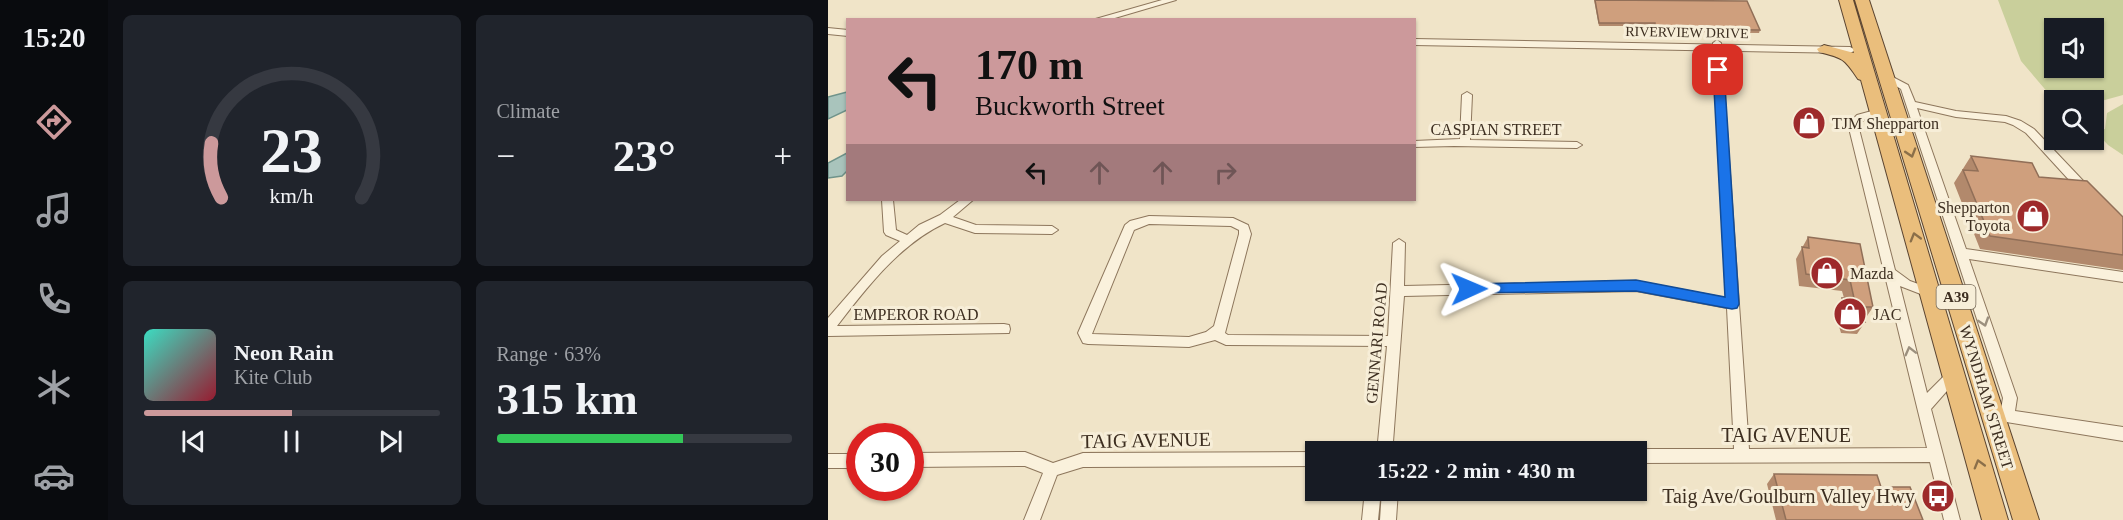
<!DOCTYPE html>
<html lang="en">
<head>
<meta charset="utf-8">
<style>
  :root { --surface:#171b24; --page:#20242c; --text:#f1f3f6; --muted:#9ea1a6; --line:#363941; --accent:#cc999b }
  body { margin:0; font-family:"Times New Roman",serif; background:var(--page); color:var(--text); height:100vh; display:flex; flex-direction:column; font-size:22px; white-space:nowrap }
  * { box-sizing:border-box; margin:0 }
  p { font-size:20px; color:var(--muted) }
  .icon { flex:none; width:33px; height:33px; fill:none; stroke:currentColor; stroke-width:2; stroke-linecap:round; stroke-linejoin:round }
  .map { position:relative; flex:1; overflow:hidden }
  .side { display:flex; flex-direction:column; gap:15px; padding:15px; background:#0d0f14; width:720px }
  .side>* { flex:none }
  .top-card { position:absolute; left:18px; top:18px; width:570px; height:183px; border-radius:0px; box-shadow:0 2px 4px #0004; background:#cc999b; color:#111; overflow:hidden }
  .tools { position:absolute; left:1216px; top:18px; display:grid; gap:12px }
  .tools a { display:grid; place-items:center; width:60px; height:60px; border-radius:0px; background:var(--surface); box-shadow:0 2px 4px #0004; font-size:30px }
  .speed { position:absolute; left:18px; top:423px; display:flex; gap:12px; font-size:30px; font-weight:700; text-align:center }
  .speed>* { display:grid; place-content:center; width:78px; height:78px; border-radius:50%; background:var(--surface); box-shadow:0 2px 4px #0004; line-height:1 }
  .speed .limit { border:9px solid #d22; background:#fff; color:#111 }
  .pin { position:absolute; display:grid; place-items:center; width:51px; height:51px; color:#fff; margin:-26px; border-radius:12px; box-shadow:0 3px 9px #0006 }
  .me { position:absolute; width:66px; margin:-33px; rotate:89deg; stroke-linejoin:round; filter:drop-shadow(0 0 4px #0008) }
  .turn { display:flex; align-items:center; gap:21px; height:126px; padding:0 30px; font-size:27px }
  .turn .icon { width:78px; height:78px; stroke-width:2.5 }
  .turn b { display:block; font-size:42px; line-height:51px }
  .lanes { display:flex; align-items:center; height:57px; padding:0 30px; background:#0003; justify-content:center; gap:30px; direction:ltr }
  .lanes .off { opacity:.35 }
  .big { font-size:45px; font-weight:700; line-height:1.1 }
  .side .card { flex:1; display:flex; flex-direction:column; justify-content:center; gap:9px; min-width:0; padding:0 21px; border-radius:9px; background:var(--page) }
  .side .dial { align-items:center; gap:0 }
  .dial svg { height:156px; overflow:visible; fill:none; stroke:var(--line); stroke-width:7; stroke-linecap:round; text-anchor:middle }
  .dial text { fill:var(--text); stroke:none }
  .song { display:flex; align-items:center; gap:18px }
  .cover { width:72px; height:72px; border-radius:9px; background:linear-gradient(135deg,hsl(170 70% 55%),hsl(350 70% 35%)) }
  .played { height:6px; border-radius:3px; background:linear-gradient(90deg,var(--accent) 50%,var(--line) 50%) }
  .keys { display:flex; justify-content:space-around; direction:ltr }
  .heat { display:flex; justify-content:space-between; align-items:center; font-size:33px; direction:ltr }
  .charge { height:9px; border-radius:4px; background:linear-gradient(90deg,#34c759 63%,var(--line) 0) }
  .side .tiles { flex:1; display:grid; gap:15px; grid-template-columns:repeat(2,1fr) }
  .trip { position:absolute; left:477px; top:441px; width:342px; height:60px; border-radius:0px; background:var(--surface); box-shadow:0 2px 4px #0004; font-weight:700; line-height:60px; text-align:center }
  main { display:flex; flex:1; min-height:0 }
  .menu { display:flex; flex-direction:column; width:108px; justify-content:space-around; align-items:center; background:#090b0e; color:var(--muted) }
  .menu .icon { width:42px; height:42px }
  .menu .current { color:var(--accent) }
  .menu b { font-size:27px; color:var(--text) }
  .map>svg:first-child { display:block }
  .green { fill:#c9cf9b; fill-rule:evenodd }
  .water { fill:#a9c4bc; stroke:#6f938a; stroke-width:1.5 }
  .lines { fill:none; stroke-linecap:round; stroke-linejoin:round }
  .minor-casing { stroke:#8d765c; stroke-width:2 }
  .tertiary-casing { stroke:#8d765c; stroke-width:2 }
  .trunk-casing { stroke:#5b4430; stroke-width:2 }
  .minor { fill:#faf1dc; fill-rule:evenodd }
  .tertiary { fill:#faf1dc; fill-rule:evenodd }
  .trunk { fill:#eabe7c; fill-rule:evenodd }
  .wall { fill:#b2896c }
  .building { fill:#cf9f7d; stroke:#916f58; stroke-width:1.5 }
  .oneway { stroke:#8b6f49 }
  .oneway2 { stroke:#9c907e }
  .route { fill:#1a73e8; stroke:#114b97; stroke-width:1.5 }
  .labels { text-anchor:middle; stroke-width:6; stroke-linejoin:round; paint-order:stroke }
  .far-street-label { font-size:14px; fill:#3d2e20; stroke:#f7eed8 }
  .shield { fill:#f7eed8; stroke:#756857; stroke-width:1.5 }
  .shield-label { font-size:15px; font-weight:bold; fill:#3d2e20 }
  .poi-label { font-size:16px; fill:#3d2e20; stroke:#f7eed8; text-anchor:start }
  .street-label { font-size:16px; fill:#3d2e20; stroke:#f7eed8 }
  .near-street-label { font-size:20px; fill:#3d2e20; stroke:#f7eed8 }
  .near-poi-label { font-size:20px; fill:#3d2e20; stroke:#f7eed8; text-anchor:end }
</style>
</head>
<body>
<main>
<nav class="menu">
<b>15:20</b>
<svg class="icon current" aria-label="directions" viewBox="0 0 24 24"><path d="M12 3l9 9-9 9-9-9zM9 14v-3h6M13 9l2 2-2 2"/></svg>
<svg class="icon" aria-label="music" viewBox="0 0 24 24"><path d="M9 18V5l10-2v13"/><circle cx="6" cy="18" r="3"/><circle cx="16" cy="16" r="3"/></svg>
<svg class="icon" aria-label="phone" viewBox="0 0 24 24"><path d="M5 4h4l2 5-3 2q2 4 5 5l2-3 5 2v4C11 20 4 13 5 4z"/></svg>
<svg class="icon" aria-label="climate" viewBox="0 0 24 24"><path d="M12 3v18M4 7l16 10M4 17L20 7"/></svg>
<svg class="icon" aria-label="car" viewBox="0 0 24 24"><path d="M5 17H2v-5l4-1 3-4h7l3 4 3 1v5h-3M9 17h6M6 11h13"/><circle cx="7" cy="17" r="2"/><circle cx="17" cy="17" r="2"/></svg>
</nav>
<section class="side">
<div class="tiles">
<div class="card dial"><svg viewBox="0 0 100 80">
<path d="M14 69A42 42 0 1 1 86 69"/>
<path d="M14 69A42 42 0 0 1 9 41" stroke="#cc999b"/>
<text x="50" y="56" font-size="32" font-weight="700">23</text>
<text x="50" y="72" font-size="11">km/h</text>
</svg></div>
<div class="card"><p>Climate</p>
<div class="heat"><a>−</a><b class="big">23°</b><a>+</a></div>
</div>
<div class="card">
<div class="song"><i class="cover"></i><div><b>Neon Rain</b><p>Kite Club</p></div></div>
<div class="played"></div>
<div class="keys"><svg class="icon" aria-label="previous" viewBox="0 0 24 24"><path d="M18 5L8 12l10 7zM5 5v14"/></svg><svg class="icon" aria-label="pause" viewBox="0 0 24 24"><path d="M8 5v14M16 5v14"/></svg><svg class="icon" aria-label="next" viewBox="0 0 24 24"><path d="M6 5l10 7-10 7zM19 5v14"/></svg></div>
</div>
<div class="card"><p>Range · 63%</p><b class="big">315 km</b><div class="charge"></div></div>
</div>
</section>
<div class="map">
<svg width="1295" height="520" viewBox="0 0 1295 520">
  <rect width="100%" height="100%" fill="#f0e4c8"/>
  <path class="green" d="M1170,0H1295V95L1266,103V100L1227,101L1193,61ZM1227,28H1266V68H1227Z
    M1295,104V155L1280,145L1266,130L1277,129L1279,113Z"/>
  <path class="water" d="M19,92V110L0,119V97Z
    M19,153V171L14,176L0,178V163Z"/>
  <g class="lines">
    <defs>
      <path id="minor" d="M334,0H348L280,20H264Z
        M889,40L893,43L921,449L1099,448L1020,124L1029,115L1051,109L1054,110V114L1037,119L1030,125L1067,270L1082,281L1107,290L1109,293L1107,296L1103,298L1072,286L1099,393L1121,371L1126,369L1131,371L1133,375L1103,409L1132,520H1116L1102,462L808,463V452H803L808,449H906L899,308L808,291L576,296L565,442L575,447L577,452H536L538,447L550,442L559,346L398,345L387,340L361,347L260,344L255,343L250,333L297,225L302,221L321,216L405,218L420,225L423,234L397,333L400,335L560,336L565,243L571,239L577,243L576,286L808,281L898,298L885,43ZM321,224L403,226L411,230V234L386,326L378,332L361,337L264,334L306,230Z
        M1059,74L1080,85L1087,102L1128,111L1178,116L1193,121L1206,129L1261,187L1262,190L1261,193H1253L1198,133L1185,125L1177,122L1128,117L1089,108L1138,249L1295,272V282L1141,259L1189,398L1187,411L1295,427V441L1166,420L1164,415L1166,410L1173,409L1175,398L1073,89L1056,79V75Z
        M639,92L644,95L642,140L749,142L754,145L749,148L626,146L586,147V141L632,139L634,95Z
        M54,200H65L68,230L79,235L91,225L112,215L132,200H145L125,217L148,225L224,226L230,230L224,234L147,233L117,223C72,244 39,287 9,326L176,324L181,325L182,329L181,333L0,336V318L54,256L72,241L58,235L56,232Z
        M197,452L225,463L255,453L488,452V466L255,467L229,475L212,520H196L215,473L197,466L82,467V453Z
        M0,454H32V468H0Z
        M537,490H553L550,520H534Z
        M554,490H570L568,520H552Z"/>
      <path id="tertiary" d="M0,28L20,30V36L0,34Z
        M586,39L1022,47L1028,50L1022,53L586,45Z"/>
      <path id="trunk" d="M1011,0H1025L1180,520H1154L1033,80L1030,79C1016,58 1015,58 991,52L989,49L996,45L1026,53Z
        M1027,0H1041L1211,520H1185Z"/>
    </defs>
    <use href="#minor" class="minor-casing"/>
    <use href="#tertiary" class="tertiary-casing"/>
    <use href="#trunk" class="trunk-casing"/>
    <use href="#minor" class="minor"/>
    <use href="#tertiary" class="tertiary"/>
    <use href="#trunk" class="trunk"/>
  </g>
  <path class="wall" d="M766,0H830L932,30L931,33L846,32L845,30H827L826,26H771Z
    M1143,156L1295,217V270L1152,249L1126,183Z
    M980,237L1032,244L1045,307L1037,319H1035L1037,322L1029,334L1013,333L1006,310L1014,298H1016L1014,291L971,286L968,259Z
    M946,474L1053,487L1095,520H948L939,484Z"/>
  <path class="building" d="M767,0L919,1L932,30L847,29L846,26H827V23H771Z
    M1143,156L1204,163L1211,177L1259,181L1295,217V255L1162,236L1135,170L1150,171Z
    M980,237L1032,244L1045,307H1030L1037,322L1021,321L1014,298H1026L1022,280L978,274L974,247L981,248Z
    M946,474L1049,475L1053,487H1082L1095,520H958Z"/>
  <defs><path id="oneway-chevron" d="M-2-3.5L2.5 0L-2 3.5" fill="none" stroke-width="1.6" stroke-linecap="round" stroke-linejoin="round" transform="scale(1.5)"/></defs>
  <g class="oneway">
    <use href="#oneway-chevron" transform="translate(1083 153) rotate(73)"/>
    <use href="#oneway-chevron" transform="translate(1087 237) rotate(-106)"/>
    <use href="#oneway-chevron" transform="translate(1151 464) rotate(-106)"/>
  </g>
  <g class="oneway2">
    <use href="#oneway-chevron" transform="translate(1156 322) rotate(72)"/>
    <use href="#oneway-chevron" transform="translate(1082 351) rotate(-104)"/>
  </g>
  <path class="route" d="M890,67L896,70L911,304L909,308L904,309L808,291L636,293L634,289L636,285L641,284L808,280L897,297L885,70Z"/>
  <defs>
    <symbol id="shop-disc" viewBox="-11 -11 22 22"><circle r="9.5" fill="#9e2a2b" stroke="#f7eed8"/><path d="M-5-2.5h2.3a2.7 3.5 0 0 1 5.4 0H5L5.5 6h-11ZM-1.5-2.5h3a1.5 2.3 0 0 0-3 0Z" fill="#fff"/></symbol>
    <symbol id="bus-disc" viewBox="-11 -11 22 22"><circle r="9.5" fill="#9e2a2b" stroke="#f7eed8"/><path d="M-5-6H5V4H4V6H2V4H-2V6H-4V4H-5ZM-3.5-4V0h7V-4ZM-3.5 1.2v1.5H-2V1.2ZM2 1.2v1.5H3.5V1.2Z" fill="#fff"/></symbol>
  </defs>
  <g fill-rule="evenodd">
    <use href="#shop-disc" x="962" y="104" width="38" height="38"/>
    <use href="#shop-disc" x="1186" y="197" width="38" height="38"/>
    <use href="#shop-disc" x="980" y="254" width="38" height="38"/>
    <use href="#shop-disc" x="1003" y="295" width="38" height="38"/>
    <use href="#bus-disc" x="1091" y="477" width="38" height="38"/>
  </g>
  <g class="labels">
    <g class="far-street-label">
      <text transform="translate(859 32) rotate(1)" y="5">RIVERVIEW DRIVE</text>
    </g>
    <rect class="shield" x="1108.5" y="285" width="39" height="24" rx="4.5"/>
    <g class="shield-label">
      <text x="1128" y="302">A39</text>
    </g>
    <g class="poi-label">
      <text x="1004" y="129">TJM Shepparton</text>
      <text x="1182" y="213" text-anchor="end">Shepparton<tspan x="1182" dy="18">Toyota</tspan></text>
      <text x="1022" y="279">Mazda</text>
      <text x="1045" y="320">JAC</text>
    </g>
    <g class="street-label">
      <text x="668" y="135">CASPIAN STREET</text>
      <text x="88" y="320">EMPEROR ROAD</text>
      <text transform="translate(548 343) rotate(-85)" y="6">GENNARI ROAD</text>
      <text transform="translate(1159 397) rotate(73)" y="6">WYNDHAM STREET</text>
    </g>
    <g class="near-street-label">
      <text x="958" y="442">TAIG AVENUE</text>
      <text transform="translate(318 440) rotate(-1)" y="7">TAIG AVENUE</text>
    </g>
    <g class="near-poi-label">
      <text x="1087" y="503">Taig Ave/Goulburn Valley Hwy</text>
    </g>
  </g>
</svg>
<div class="tools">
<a><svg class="icon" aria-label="sound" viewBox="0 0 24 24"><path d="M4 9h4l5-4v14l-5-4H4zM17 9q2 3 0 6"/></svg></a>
<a><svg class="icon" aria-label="search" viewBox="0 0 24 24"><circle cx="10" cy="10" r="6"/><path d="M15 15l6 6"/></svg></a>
</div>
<div class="speed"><div class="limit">30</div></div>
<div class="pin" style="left:890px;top:70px;background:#d93025"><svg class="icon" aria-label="arrive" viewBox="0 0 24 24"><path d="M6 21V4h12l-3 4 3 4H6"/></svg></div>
<svg class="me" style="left:641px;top:289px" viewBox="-20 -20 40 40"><path d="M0-17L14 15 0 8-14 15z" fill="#1a73e8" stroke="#fff" stroke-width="4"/></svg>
<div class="trip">15:22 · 2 min · 430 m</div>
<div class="top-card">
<div class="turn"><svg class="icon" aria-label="left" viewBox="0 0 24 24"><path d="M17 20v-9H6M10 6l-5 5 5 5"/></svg><div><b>170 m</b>Buckworth Street</div></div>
<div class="lanes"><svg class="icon" aria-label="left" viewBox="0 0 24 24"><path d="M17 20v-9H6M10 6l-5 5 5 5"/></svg><svg class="icon off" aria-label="ahead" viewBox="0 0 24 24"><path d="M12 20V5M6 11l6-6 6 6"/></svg><svg class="icon off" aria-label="ahead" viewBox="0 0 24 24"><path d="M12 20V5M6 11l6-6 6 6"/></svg><svg class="icon off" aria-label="right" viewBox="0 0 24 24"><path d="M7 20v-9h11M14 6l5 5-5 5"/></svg></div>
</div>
</div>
</main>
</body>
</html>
